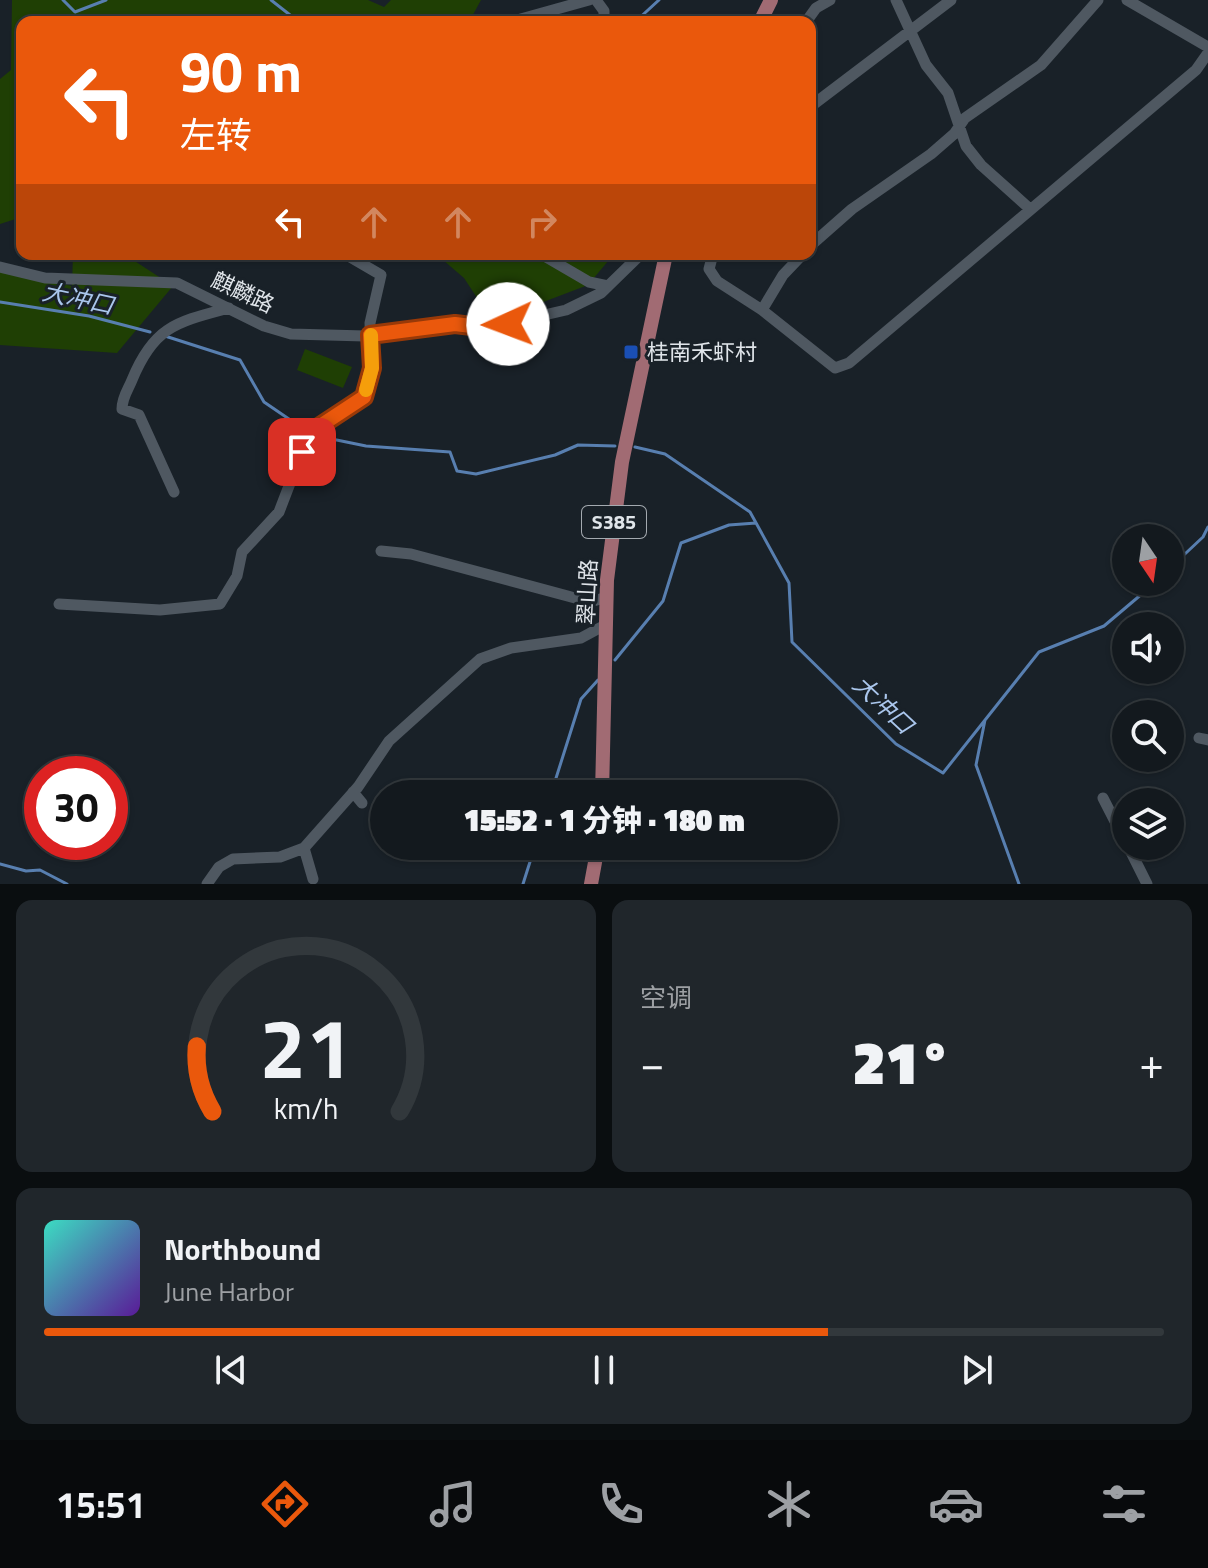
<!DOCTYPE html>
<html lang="zh">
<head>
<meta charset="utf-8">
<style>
  :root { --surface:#13191e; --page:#20262b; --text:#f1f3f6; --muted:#9da0a4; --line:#32383c; --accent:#ea580c }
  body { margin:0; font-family:"Titillium Web","Noto Sans SC",sans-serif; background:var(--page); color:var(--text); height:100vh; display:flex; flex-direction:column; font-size:30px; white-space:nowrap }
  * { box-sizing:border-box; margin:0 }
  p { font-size:26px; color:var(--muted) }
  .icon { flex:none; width:44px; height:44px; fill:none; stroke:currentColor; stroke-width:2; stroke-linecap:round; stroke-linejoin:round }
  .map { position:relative; height:884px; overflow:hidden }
  .sheet { display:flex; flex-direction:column; gap:16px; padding:16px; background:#0a0e10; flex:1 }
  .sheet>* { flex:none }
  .hud { position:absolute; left:16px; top:16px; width:800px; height:244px; border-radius:16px; box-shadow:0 2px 6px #0004,0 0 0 2px var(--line); background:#ea580c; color:#fff; overflow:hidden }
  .needle { width:52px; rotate:167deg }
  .fabs { position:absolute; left:1112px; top:524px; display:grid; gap:16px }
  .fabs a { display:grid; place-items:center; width:72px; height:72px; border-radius:50%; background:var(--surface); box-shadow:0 2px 6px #0004,0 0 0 2px var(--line); font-size:40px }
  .speed { position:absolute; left:24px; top:756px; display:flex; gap:16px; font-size:40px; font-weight:700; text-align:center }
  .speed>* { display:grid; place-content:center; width:104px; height:104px; border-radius:50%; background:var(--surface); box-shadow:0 2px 6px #0004,0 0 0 2px var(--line); line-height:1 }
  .speed .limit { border:12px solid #d22; background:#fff; color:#111 }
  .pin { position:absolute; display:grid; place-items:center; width:68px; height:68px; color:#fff; margin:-34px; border-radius:16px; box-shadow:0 4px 12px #0006 }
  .me { position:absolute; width:88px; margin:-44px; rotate:268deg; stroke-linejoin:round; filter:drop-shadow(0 0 6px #0008) }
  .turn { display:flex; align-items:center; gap:28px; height:168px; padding:0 32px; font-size:36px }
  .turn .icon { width:104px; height:104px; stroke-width:2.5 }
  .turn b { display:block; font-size:56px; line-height:68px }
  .lanes { display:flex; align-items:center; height:76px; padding:0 32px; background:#0003; justify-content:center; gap:40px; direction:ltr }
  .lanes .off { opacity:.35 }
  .big { font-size:60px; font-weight:800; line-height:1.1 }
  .sheet .tile { flex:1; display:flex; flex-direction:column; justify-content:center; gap:12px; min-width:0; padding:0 28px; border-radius:16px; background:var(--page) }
  .sheet .dial { align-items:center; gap:0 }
  .dial svg { height:208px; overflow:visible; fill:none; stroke:var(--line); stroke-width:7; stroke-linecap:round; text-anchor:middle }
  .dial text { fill:var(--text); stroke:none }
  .song { display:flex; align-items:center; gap:24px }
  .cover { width:96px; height:96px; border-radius:12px; background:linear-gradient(135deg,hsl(170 70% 55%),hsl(270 70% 35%)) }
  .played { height:8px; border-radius:4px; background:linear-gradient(90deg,var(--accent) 70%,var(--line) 70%) }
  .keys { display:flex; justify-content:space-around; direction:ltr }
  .heat { display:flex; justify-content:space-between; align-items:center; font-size:44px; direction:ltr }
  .sheet .tiles { flex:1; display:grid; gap:16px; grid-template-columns:1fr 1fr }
  .tile:last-child { grid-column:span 2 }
  .trip { position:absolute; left:370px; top:780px; width:468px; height:80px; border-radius:40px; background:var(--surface); box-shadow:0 2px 6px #0004,0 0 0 2px var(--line); font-weight:800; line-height:80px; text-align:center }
  .menu { display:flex; height:128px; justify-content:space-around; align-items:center; background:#080a0c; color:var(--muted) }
  .menu .icon { width:56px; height:56px }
  .menu .current { color:var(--accent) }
  .menu b { font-size:36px; color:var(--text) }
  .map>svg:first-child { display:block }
  .green { fill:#1f3f04 }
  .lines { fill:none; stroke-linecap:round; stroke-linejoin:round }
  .stream { stroke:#587fb0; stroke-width:3 }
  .minor { stroke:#4f5861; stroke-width:11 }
  .major { stroke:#a16b73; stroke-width:14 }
  .route-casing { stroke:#983908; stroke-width:20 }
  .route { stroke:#ea580c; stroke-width:14 }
  .slow { stroke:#f59e0b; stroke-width:14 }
  .transit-dot { fill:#1a4fb4; stroke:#192128; stroke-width:3 }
  .labels { text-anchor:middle; stroke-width:6; stroke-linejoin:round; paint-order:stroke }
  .shield { fill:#192128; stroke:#a4aab0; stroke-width:2 }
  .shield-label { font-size:20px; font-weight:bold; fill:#e0e5ea }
  .street-label { font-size:22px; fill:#e0e5ea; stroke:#192128 }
  .poi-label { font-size:22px; fill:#e0e5ea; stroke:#192128; text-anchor:start }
  .water-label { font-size:24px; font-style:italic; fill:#aac6ec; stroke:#192128 }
</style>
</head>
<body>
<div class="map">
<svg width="1208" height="884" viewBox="0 0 1208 884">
  <rect width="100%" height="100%" fill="#192128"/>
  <path class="green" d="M12,0H368L384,7L391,0H481L469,22H22V217L0,224V79L11,70Z
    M73,254H124L173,286L117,353L0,345V271L72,286Z
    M436,254H614L588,285L507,316L485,310L464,278Z
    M305,349L352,367L343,388L297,370Z"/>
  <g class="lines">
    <path class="stream" d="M63,0L75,12L106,0
      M271,0L299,22
      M635,22L659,0
      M0,302L89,316L150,332
      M165,336L240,360L264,402L308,432
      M322,437L366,446L450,452L457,471L476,474L555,455L578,445L615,446
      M635,447L665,454L750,512L789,583L792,642L896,744L943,773L1039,652L1104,626L1156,582
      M1170,568L1203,537L1208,527
      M615,660L663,601L681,543L729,525L756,523
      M985,720L976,765L1019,884
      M551,794L581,699L598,680
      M0,864L26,871L40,870L67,884
      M523,884L535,846"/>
    <path class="minor" d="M596,0L604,11V22
      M896,0L926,65L948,93L966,146L981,165L1030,209
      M1127,0L1208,47
      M510,22L589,0
      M806,22L816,8L830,0
      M810,107L951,0
      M810,246L852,209L931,154L954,134L965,118L1041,65L1098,0
      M541,254L589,282L608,286
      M713,254L709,269L717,281L762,310L835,368L849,363L1196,70L1208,53
      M0,267L45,278L177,283L264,326L291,334L365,336L455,324L488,328L566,310L601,293L641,254
      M762,310L783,275L803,254
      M174,492L139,415L122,409C122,397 128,390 132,380C154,326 177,322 229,308
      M381,551L411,554L590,602L607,597
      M59,604L160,610L220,604L237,576L242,552L279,512L302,452L317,428L364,397L372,368L370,323L381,275L345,254
      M1199,738L1208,740
      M353,792L362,803
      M1103,798L1126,843
      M1128,846L1147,884
      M304,848L313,879
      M207,884L219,867L233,859L280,857L304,848L358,787L389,741L480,659L511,648L581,638L607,624"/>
    <path class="major" d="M760,22L771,0
      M602,794L607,580L622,462L666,254
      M591,884L598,846"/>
  </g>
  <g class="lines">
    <defs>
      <path id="route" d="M302,452L317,428L364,397L372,368L370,335L455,324L488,328L508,324"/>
    </defs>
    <use href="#route" class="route-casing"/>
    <use href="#route" class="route"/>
    <path class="slow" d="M366,390L372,368L371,335"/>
  </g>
  <rect class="transit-dot" x="623" y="344" width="16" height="16" rx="4"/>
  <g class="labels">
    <rect class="shield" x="582" y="506" width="64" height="32" rx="6"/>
    <g class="shield-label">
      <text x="614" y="529">S385</text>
    </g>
    <g class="street-label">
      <text transform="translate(243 292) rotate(25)" y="8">麒麟路</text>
      <text transform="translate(587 592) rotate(-87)" y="8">翠山路</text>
    </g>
    <g class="poi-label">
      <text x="647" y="360">桂南禾虾村</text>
    </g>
    <g class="water-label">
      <text transform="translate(78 299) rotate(12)" y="8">大冲口</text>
      <text transform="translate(883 705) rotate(43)" y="8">大冲口</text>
    </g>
  </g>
</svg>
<div class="fabs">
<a><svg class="needle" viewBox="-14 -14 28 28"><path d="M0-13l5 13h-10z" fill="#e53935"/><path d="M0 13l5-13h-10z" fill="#9da0a4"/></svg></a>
<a><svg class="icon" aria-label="sound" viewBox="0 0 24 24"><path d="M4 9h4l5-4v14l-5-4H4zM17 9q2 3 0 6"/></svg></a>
<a><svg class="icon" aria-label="search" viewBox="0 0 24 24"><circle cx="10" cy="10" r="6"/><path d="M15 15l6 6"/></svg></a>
<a><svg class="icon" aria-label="layers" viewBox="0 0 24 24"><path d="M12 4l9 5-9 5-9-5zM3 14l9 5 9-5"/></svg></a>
</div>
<div class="speed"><div class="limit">30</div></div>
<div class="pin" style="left:302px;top:452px;background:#d93025"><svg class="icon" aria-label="arrive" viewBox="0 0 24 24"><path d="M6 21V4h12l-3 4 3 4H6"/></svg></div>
<svg class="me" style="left:508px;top:324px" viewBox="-20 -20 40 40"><circle r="19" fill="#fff"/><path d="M0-13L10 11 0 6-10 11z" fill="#ea580c"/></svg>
<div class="trip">15:52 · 1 分钟 · 180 m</div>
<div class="hud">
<div class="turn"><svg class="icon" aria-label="left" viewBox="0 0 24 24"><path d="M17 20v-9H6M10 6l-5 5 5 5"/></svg><div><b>90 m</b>左转</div></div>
<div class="lanes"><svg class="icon" aria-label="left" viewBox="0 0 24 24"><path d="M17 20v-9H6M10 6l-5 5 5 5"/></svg><svg class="icon off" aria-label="ahead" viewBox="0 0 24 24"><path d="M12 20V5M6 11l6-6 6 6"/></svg><svg class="icon off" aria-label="ahead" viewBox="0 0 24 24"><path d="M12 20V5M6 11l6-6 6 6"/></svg><svg class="icon off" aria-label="right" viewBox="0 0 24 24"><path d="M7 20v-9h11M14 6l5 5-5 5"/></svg></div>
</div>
</div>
<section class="sheet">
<div class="tiles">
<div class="tile dial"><svg viewBox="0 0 100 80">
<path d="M14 69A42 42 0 1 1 86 69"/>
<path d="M14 69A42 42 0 0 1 8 44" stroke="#ea580c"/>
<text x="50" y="56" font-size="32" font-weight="700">21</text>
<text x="50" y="72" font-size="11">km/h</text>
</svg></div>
<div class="tile"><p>空调</p>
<div class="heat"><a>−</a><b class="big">21°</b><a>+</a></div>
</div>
<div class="tile">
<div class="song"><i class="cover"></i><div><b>Northbound</b><p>June Harbor</p></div></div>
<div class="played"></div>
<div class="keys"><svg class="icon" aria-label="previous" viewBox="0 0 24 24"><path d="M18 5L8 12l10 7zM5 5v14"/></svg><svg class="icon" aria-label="pause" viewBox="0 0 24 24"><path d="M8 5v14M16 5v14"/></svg><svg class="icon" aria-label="next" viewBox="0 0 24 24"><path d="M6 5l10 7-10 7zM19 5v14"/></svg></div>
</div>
</div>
</section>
<nav class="menu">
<b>15:51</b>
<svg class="icon current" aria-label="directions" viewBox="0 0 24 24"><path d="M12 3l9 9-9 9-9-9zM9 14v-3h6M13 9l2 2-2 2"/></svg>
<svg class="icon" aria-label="music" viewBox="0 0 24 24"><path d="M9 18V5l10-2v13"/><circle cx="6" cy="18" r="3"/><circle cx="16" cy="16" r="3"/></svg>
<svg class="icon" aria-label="phone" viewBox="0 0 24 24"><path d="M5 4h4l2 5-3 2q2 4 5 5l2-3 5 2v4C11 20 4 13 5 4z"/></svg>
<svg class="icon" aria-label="climate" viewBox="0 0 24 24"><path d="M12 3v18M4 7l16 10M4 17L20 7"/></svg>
<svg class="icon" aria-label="car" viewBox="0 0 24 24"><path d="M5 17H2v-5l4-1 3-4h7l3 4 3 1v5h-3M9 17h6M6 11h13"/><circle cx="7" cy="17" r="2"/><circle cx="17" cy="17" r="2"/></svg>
<svg class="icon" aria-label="filters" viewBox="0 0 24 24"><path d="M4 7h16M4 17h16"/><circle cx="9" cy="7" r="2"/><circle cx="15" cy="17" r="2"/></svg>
</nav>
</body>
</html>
